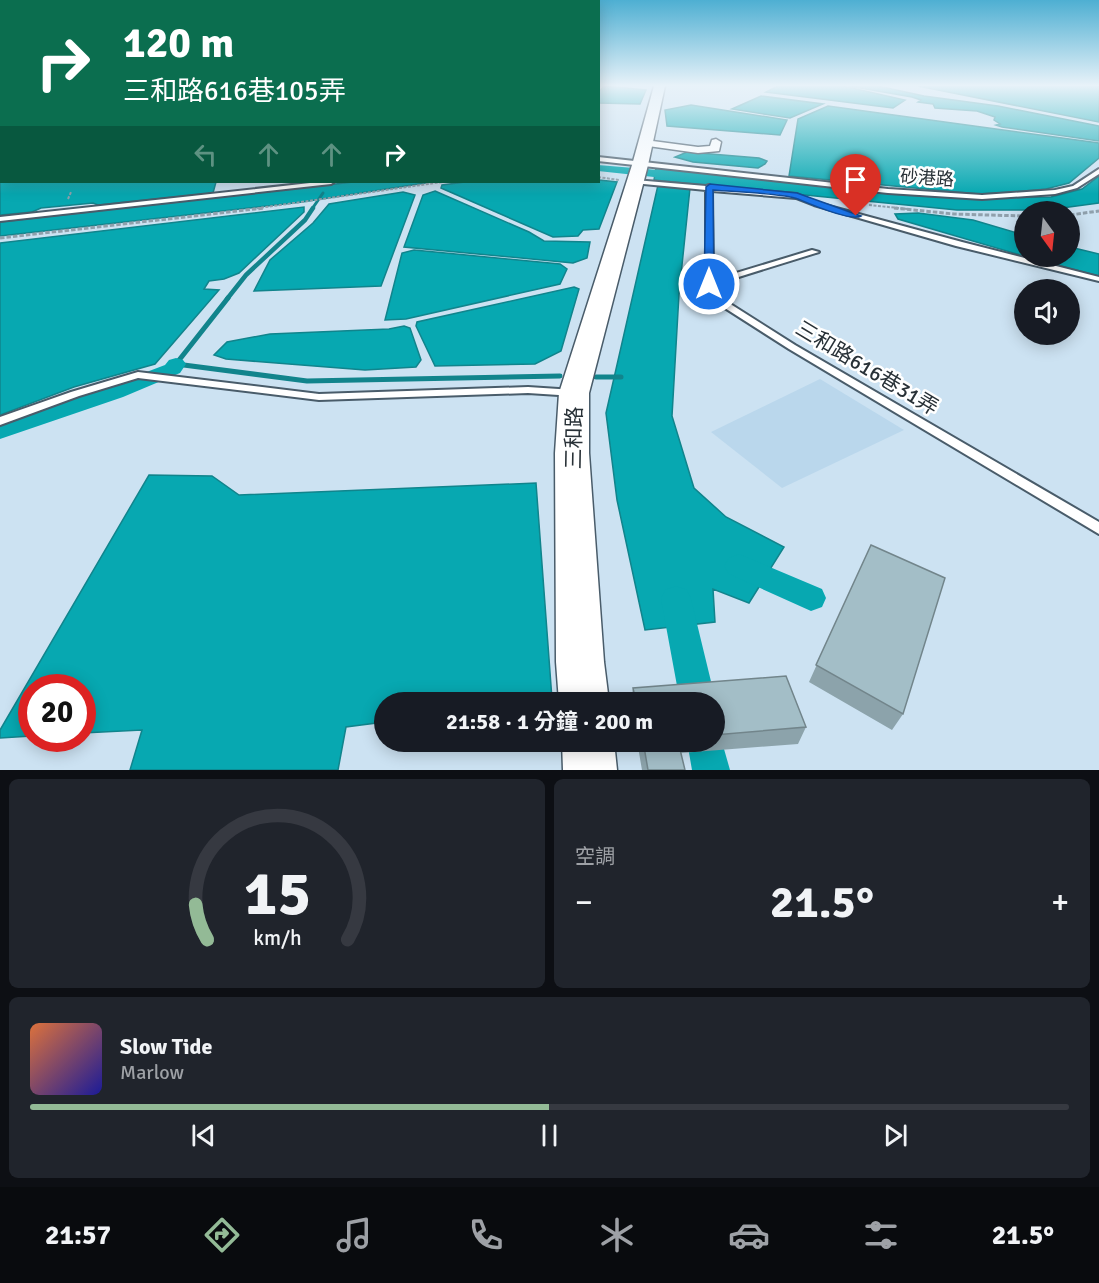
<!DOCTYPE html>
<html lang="zh-TW">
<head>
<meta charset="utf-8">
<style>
  :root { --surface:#171b24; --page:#20242c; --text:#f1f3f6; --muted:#9ea1a6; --line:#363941; --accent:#93ba96 }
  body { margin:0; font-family:Signika,"Noto Sans TC",sans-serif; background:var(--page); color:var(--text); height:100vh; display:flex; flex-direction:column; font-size:22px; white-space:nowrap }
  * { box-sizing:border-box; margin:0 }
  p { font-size:20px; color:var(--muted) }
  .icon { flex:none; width:33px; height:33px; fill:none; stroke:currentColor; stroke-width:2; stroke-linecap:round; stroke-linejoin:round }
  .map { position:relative; height:770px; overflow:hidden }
  .side { display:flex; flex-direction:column; gap:9px; padding:9px; background:#0d0f14; flex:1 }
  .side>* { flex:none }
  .hud { position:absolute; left:0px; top:0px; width:600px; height:183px; box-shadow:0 3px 15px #0003; background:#0b6e4f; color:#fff; overflow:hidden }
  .needle { width:39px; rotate:165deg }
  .tools { position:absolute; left:1014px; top:201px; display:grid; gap:12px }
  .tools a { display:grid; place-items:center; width:66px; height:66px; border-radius:50%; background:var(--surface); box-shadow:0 3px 15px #0003; font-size:30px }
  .speed { position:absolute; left:18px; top:674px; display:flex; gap:12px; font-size:30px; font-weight:700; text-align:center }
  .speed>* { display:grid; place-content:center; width:78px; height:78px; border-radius:50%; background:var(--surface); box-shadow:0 3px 15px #0003; line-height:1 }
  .speed .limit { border:9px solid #d22; background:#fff; color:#111 }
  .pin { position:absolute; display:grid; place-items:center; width:51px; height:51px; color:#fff; margin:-62px -26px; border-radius:50% 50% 50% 0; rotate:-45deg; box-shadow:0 0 6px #0007 }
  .pin .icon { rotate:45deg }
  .me { position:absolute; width:66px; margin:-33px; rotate:0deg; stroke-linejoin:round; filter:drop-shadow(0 0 4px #0008) }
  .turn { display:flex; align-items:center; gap:21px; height:126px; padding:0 24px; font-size:27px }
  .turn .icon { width:78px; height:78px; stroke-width:2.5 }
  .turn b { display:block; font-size:42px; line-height:51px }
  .lanes { display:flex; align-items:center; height:57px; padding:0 24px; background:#0003; justify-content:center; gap:30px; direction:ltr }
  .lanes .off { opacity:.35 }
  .big { font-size:45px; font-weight:700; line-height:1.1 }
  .side .tile { flex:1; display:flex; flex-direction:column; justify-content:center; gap:9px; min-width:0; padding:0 21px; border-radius:9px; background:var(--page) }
  .side .dial { align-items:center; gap:0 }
  .dial svg { height:156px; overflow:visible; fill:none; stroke:var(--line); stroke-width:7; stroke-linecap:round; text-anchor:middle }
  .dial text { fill:var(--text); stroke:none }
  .song { display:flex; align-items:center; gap:18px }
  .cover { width:72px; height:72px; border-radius:9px; background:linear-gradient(135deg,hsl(20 70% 55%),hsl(240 70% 35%)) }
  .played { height:6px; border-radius:3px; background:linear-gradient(90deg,var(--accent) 50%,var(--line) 50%) }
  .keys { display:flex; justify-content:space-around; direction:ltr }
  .heat { display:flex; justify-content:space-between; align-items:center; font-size:33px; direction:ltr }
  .side .tiles { flex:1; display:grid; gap:9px; grid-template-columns:1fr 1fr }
  .tile:last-child { grid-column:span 2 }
  .trip { position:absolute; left:374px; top:692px; width:351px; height:60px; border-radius:30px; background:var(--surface); box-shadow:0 3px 15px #0003; font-weight:700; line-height:60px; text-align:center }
  .tabs { display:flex; height:96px; justify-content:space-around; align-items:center; background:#090b0e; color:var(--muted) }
  .tabs .icon { width:42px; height:42px }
  .tabs .selected { color:var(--accent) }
  .tabs b { font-size:27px; color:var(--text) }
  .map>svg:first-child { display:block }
  .built { fill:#bad7ec }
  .water { fill:#07a8b1; stroke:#11848c; stroke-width:1.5 }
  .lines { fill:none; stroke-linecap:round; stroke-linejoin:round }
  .stream-far2 { stroke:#11848c; stroke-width:3 }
  .stream-far1 { stroke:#11848c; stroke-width:4.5 }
  .stream { stroke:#11848c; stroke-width:5 }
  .canal { fill:#07a8b1; fill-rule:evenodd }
  .lane-casing { stroke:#495c6a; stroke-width:4 }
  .street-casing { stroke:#495c6a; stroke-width:3 }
  .secondary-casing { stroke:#495c6a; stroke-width:3 }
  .path-far1 { stroke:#8fa0ac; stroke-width:2; stroke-dasharray:3 1.5; stroke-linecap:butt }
  .path { stroke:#8fa0ac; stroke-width:3; stroke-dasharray:4.5 2; stroke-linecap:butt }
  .lane { fill:#fff; fill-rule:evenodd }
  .street { fill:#fff; fill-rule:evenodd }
  .secondary { fill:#fff; fill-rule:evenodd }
  .wall { fill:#8ca3ab }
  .building { fill:#a3bec7; stroke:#72858b; stroke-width:1.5 }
  .route { fill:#1a73e8; stroke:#114b97; stroke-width:1.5 }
  .labels { text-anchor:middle; stroke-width:5; stroke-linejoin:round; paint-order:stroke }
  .far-street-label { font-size:18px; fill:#283137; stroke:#fff }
  .street-label { font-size:21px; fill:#283137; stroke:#fff }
</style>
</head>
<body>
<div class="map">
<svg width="1099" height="770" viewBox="0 0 1099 770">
  <rect width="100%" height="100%" fill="#cce2f2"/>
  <path class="built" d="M820,379L904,430L782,488L711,432Z"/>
  <path class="water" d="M605,86L646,90L640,104L599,103V91Z
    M778,86H843L905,100L893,108L766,92Z
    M849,86H878L924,96L998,106L1099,126V141L1002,127L996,125L1000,124L994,120L995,117L977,111L935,108L933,104L918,102L921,100L912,97Z
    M918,86H1099V122Z
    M761,96L823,104L790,118L732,109Z
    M691,105L787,120L780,135L667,126L665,110Z
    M828,106L1099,143V158L1069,183L1046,189L1013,192L978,194L789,176L798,119Z
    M687,152L759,158L767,161L765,164L758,168L693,162L675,157Z
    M0,154L2,182H216L213,193L98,205L93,203L41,208L32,212L0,215Z
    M656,167L881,192L958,198L1051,197L1082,189L1099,176V203L1047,210H957L654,180Z
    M599,180L617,182L599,229L583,230L578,236L553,237L441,188L442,185L465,182Z
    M353,182H432L302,202L0,236V222Z
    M658,185L690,188L679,294L672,416L694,488L726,517L784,547L749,603L713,589L715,622L645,630L617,500L606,413Z
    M435,191L529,232L544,241L590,242L587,258L573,263L404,247L423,195Z
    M403,192L415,195L381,286L254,291L270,260L313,223L329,204Z
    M304,207V212L239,273L224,279L209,281L204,289L219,290L155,364L74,387L0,415V243Z
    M918,213L973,220L1024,235V256L898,219L895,214Z
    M1070,247L1099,254V276L1027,257L1070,256Z
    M414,250L560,264L567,269L560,284L406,319L385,320L402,253Z
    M574,287L579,289L561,351L535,364L435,366L416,326L417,322Z
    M404,326L410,328L421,360L416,367L365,370L226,359L214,355L227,342L270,334L389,329Z
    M149,475L212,476L239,495L536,483L552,699L533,702H384V722L346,727L338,770H130L142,730L83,733L82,687H32L31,736L0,738V730Z"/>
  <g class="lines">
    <path class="stream-far2" d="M312,209L323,193"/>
    <path class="stream-far1" d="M227,299L246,275L305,220L313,208"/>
    <path class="stream" d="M176,364L307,381L560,376
      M176,364L228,298
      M596,377H621"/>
    <path class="canal" d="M598,165L682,172L688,176L682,180L598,171Z
      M176,358L183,360L186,364L180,373L123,397L0,439V424L107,387L165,365L169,360Z
      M739,554L822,589L826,598L822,607L811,611L729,574L724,566L729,558Z
      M676,586L687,590L691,599L716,702L714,706V702H680L661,599L665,590Z
      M714,726L718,728L730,770H692L687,741H714Z"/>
    <defs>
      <path id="lane" d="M598,157L888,189L982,195L1055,190L1073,186L1099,169V174L1077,188L1055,194L982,199L888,193L598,161Z
        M635,180L706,186L709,185L712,187L797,194L818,203L962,242L1099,277V281L956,246L814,205L796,198L712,191L713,280L812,250L819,252L713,285V293L795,345L1099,522V534L789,349L706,296V190L633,183L632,182Z
        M319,182H334L331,184L0,221V217Z
        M138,372L319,394L528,387L574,390L579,393L574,396L528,393L319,400L138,378L79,396L0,425V417L71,392Z"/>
      <path id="street" d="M645,140L698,147L710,146L712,140L716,139L721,142L719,151L698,153L641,145L640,143Z"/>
      <path id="secondary" d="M654,86H665L648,165L589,393V453L604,662L609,702H559L556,662L555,453L559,393L632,165Z
        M562,741H614L617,770H563Z"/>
    </defs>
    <use href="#lane" class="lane-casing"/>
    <use href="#street" class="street-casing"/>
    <use href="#secondary" class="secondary-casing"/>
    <path class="path-far1" d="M598,177L619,180
      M68,199L71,192
      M869,205L908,209
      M252,209L442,182"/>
    <path class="path" d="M894,208L954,214L1024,216
      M1070,215L1099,211
      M0,238L264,208"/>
    <use href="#lane" class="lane"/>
    <use href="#street" class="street"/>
    <use href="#secondary" class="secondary"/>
  </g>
  <path class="wall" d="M871,545L903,714L892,730L809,682Z
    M786,676L806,727L798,744L681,753L685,770H642L637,741H714V702H631L633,688Z"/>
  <path class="building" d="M871,545L945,578L903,714L816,665Z
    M786,676L806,727L714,735V702H636L633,688Z
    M643,741H678L685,770H648Z"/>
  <linearGradient id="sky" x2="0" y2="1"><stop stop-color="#4eafd2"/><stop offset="0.44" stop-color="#e8f2f9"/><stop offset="1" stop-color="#e8f2f9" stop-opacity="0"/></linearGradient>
  <rect width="1099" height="194" fill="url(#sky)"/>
  <path class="route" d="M710,184L797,193L861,216C851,222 810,204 798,199C782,193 734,192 713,190L714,284L709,287L704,284L706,187Z"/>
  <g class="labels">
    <g class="far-street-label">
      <text transform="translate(927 178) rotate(4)" y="6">砂港路</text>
    </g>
    <g class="street-label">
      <text transform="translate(867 368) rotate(31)" y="7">三和路616巷31弄</text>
      <text transform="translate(574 438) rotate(-89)" y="7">三和路</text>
    </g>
  </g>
</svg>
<div class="tools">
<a><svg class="needle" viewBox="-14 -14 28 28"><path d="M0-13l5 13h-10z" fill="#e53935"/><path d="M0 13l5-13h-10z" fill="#9ea1a6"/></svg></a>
<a><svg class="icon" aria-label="sound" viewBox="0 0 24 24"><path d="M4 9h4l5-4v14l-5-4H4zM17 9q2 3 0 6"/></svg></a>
</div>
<div class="speed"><div class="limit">20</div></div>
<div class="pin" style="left:856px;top:216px;background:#d93025"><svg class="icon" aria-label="arrive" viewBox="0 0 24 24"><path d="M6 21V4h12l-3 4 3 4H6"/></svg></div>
<svg class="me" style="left:709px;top:284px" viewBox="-20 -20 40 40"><circle r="17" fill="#1a73e8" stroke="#fff" stroke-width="3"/><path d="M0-11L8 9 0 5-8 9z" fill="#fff"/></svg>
<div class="trip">21:58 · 1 分鐘 · 200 m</div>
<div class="hud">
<div class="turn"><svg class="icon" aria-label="right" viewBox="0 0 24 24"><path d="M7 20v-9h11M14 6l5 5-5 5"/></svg><div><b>120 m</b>三和路616巷105弄</div></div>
<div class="lanes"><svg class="icon off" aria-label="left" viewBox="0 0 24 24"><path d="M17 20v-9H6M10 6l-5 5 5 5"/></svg><svg class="icon off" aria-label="ahead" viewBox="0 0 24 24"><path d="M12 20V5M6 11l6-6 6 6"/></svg><svg class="icon off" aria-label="ahead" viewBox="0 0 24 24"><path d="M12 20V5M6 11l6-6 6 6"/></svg><svg class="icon" aria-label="right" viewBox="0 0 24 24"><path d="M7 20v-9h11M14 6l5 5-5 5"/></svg></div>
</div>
</div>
<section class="side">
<div class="tiles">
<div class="tile dial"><svg viewBox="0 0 100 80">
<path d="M14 69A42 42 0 1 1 86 69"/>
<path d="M14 69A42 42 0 0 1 8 51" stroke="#93ba96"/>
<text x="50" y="56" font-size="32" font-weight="700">15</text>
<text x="50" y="72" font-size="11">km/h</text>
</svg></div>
<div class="tile"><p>空調</p>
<div class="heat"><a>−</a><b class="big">21.5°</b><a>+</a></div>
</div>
<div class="tile">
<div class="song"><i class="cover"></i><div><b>Slow Tide</b><p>Marlow</p></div></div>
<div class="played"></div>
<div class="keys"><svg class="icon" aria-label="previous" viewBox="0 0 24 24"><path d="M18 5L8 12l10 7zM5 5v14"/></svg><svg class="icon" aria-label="pause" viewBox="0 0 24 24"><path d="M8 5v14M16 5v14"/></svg><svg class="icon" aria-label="next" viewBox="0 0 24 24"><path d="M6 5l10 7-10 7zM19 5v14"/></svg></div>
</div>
</div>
</section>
<nav class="tabs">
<b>21:57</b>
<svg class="icon selected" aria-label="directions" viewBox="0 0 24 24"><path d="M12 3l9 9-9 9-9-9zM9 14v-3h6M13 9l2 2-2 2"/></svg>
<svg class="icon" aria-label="music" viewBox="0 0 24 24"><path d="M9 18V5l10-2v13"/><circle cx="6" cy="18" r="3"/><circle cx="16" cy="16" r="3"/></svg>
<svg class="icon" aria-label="phone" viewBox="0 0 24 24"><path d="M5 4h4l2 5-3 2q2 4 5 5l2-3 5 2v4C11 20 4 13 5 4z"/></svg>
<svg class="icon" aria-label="climate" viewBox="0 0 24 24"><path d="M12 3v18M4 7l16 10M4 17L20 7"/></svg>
<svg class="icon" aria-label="car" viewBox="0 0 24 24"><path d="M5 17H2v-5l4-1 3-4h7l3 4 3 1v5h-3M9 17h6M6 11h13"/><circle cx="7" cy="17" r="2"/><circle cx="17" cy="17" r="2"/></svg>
<svg class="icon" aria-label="filters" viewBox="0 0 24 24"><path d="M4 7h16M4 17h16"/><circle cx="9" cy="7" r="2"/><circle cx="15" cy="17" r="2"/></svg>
<b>21.5°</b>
</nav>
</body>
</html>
